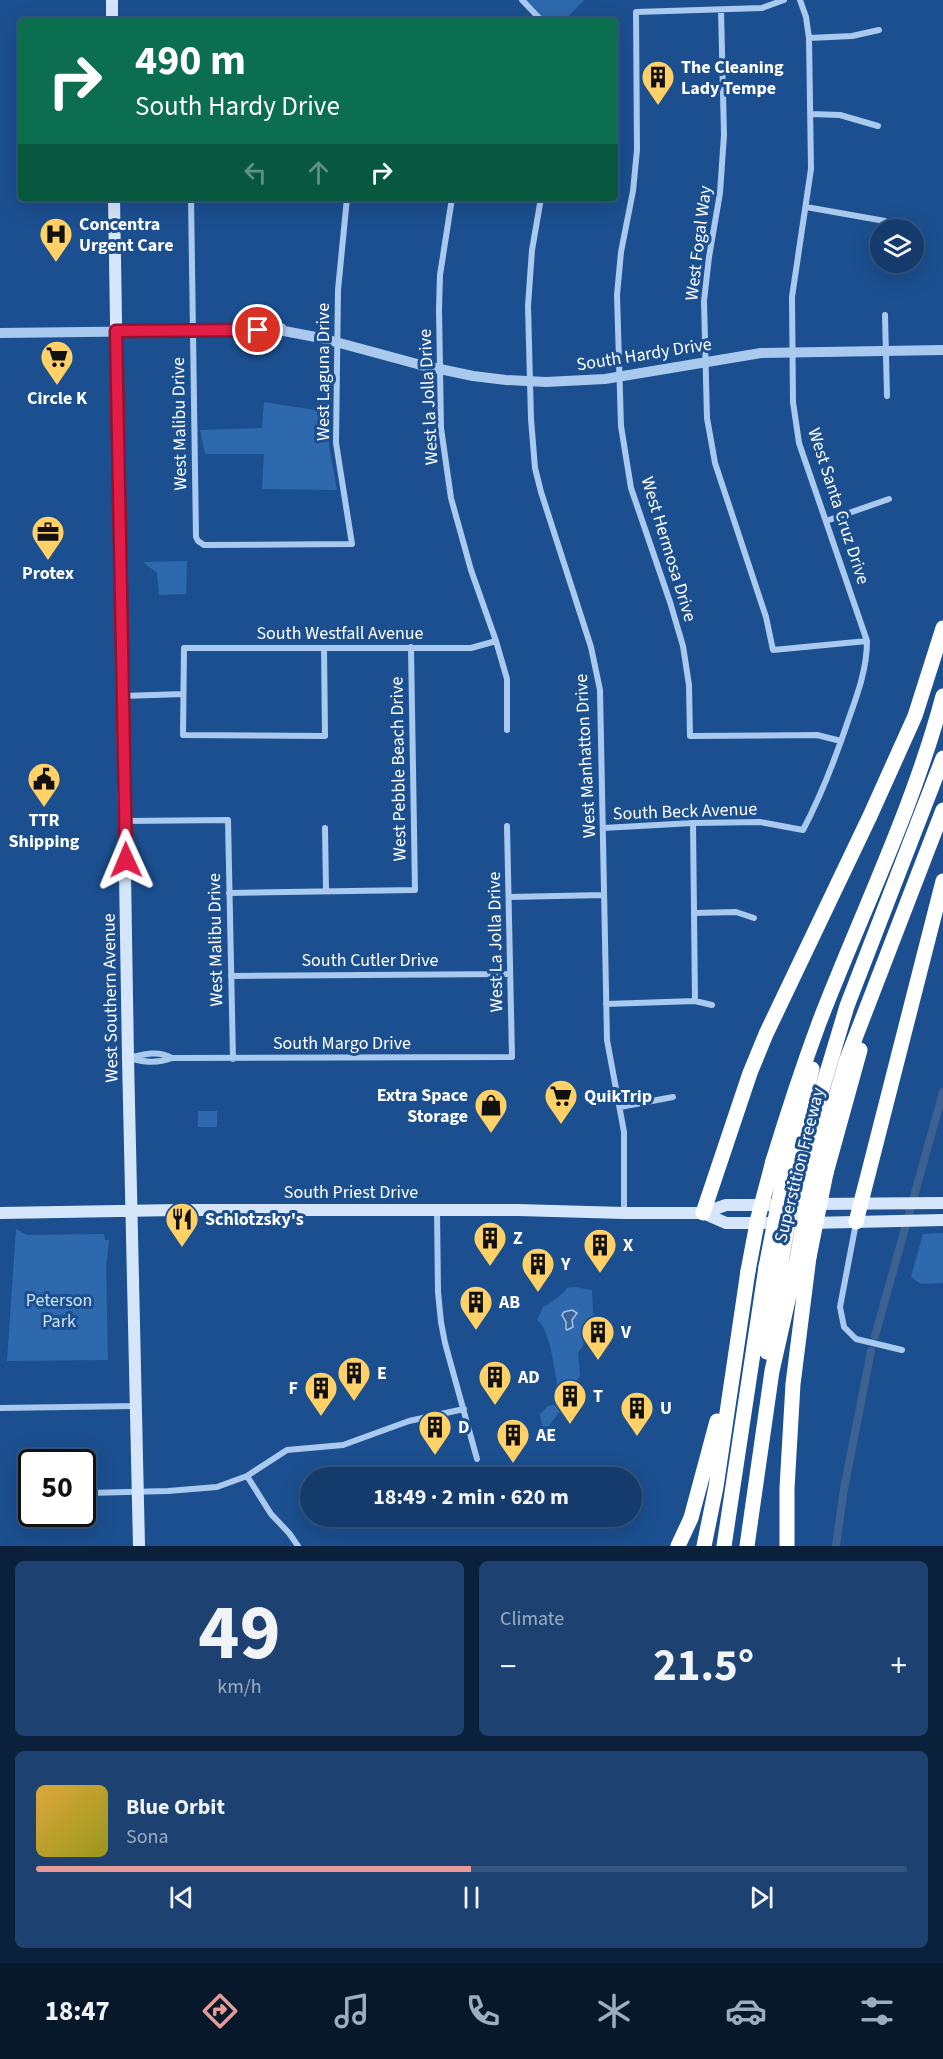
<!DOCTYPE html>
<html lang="en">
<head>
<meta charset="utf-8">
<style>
  :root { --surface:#143b6b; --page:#1d4271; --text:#f1f3f6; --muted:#9dadc1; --line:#33557e; --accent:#e69b98 }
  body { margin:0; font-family:"Source Sans 3",sans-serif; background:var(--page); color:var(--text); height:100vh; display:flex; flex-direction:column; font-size:22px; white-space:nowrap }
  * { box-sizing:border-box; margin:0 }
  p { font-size:20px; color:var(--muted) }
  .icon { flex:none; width:33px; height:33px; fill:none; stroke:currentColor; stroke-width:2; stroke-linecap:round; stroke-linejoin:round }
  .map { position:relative; height:1546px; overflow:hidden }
  .side { display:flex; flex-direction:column; gap:15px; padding:15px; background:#0b203b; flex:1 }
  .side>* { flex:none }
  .banner { position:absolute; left:18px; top:18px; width:600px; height:183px; border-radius:6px; box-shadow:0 6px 24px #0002,0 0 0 2px var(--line); background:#0b6e4f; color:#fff; overflow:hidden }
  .tools { position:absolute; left:870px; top:219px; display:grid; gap:12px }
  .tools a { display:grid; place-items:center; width:54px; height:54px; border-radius:50%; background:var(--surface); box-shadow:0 6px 24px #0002,0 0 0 2px var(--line); font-size:30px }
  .speed { position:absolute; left:18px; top:1449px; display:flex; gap:12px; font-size:30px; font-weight:700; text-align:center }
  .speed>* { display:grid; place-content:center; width:78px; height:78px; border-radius:50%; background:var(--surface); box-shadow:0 6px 24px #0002,0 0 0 2px var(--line); line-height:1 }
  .speed .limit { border:3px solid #111; border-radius:9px; background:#fff; color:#111 }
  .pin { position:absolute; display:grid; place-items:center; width:51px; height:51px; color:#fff; margin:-26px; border:3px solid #fff; border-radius:50%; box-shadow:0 2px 6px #0007 }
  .me { position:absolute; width:66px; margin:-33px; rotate:359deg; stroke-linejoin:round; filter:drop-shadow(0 0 4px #0008) }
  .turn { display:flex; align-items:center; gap:21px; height:126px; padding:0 18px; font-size:27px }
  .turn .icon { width:78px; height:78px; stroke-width:2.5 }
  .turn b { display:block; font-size:42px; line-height:51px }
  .lanes { display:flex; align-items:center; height:57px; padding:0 18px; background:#0003; justify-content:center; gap:30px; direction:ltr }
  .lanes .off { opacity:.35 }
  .big { font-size:45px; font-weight:700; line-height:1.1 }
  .side .widget { flex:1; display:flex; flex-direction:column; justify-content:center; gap:9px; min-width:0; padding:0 21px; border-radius:9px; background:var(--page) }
  .side .dial { align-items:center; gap:0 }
  .dial b { font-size:78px; line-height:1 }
  .song { display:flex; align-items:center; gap:18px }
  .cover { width:72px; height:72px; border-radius:9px; background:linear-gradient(135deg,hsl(40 70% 55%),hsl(60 70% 35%)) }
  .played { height:6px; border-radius:3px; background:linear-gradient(90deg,var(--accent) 50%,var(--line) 50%) }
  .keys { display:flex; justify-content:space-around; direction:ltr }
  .heat { display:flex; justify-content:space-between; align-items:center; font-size:33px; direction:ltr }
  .side .tiles { flex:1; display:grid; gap:15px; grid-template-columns:1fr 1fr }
  .widget:last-child { grid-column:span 2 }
  .trip { position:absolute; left:300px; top:1467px; width:342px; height:60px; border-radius:30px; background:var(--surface); box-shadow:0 6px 24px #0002,0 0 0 2px var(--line); font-weight:700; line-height:60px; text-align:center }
  .dock { display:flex; height:96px; justify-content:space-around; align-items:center; background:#08182b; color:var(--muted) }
  .dock .icon { width:42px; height:42px }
  .dock .on { color:var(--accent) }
  .dock b { font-size:27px; color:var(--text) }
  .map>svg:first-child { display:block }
  .green { fill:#2e69ad }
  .water { fill:#3c6290; stroke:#9cc4f0; stroke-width:1.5 }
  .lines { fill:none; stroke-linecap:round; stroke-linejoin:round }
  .canal { stroke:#3c6290; stroke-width:8 }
  .minor { stroke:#a9c9ee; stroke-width:6 }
  .tertiary { stroke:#a9c9ee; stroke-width:10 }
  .secondary { stroke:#d6e6fa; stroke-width:12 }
  .motorway { stroke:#fff; stroke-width:15 }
  .motorway-bridge { stroke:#fff; stroke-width:15 }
  .route-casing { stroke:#92132f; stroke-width:15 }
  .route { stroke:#e11d48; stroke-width:10 }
  .labels { text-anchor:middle; stroke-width:6; stroke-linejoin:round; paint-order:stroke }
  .poi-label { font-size:18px; font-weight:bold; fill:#fff; stroke:#1b4f8f; text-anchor:start }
  .street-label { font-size:18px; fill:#fff; stroke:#1b4f8f }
  .park-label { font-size:18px; fill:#cfe3fa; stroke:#1b4f8f }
</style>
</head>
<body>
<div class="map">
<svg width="943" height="1546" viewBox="0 0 943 1546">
  <rect width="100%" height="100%" fill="#1b4f8f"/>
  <path class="green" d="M522,0H584L564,21H542Z
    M323,401L329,404V447L337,490L262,489L264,454H205L200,430L262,428L264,402L321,411Z
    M187,561L186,594L159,595L157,573L143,562Z
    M198,1111H217V1127H198Z
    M16,1229L27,1235L104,1234L105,1240H109L106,1267L108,1360L7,1361Z
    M943,1233V1283L921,1284L911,1277L923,1234Z
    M575,1287L592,1290L593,1313L597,1328L591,1327L585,1330L583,1346L578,1353L580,1375L574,1386L572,1396L564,1397C562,1396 559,1394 558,1391C556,1387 557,1381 556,1377C554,1364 548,1326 537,1320L543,1307C548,1305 565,1293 567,1288Z
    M560,1404H564C560,1415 550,1420 547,1432L542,1426L539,1411L540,1414L548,1406Z"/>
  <path class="water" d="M572,1310L577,1313L572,1320L573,1327L567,1330L566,1329V1322L562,1315L564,1312Z"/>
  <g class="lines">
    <path class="canal" d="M875,1336L943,1092
      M836,1546L844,1489L871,1351"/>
    <path class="minor" d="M522,0L542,21
      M784,0L762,8L636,12L637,150L633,191L621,252L617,295L621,426L631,488L670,602L683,646L689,685L690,736L817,735L841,741
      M721,10L724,135L720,193L709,257L704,301L707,418L715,463L766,617L773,650L867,641
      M809,38L852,36L879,30
      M811,114L840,115L878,126
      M191,198L196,537L198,541L204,545L352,544L336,443L338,290L347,198
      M452,198L440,275L439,309L441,428L451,498L471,570L496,641L507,679V730
      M541,198L532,250L528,306L531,419L535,468L541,492L591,647L600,690L607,1040L624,1132V1213
      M806,207L885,221
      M885,315L887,396
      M826,521L889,499
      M324,648L325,736L183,735L184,648H471L496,641
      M123,696L183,694
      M125,821L228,820L233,1059
      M693,823L695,1001
      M325,828L326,891
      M603,828L693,823L760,822L803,830C822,794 836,757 849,718C858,693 867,668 867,641L799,443L793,402L792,297L811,169L809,38L806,17L800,0
      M229,893L415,890L411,647
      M509,897L604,895
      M694,913L736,912L754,918
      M231,976L510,974
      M606,1004L695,1001L712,1005
      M128,1058C144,1062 156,1064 172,1058L512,1057L507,826
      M129,1058C144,1054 158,1050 172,1058
      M620,1107L673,1097
      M437,1211L438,1292L441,1322L445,1343L477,1459
      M856,1223L840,1307L844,1327L856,1339L902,1350
      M0,1408L136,1406
      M247,1476L271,1514L289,1533L298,1546
      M87,1493L168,1491L217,1487L247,1476L287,1450L343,1445L409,1421L464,1409"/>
    <path class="tertiary" d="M0,333L258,330L262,327L281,328L284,331L321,338L421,365L473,376L506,380L546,382L605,379L761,353L943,350"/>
    <path class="secondary" d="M112,0V21
      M114,198L128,1058L139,1546
      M813,1204L943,1203
      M0,1213L178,1210H518L624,1213H703L726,1205H786
      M703,1213L726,1223H783
      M810,1223L943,1220"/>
    <path class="motorway" d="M773,1161C787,1115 802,1069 819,1023C861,914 913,809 943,696
      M786,1164L812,1069
      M801,1167L820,1096L847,1006L943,758
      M814,1170L847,1059L943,810
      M826,1173L860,1050
      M703,1213L750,1073L766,1034L870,816L915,716L943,628
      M856,1222L943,881
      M767,1352L781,1263
      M678,1546L691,1518L717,1421
      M704,1546L716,1487L748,1271
      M724,1546L766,1267
      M747,1546L772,1371L797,1260
      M787,1546V1488L793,1384L809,1257"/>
    <path class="motorway-bridge" d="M809,1257L826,1173
      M797,1260L804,1217L814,1170
      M781,1263L789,1215L801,1167
      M766,1267L786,1164
      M748,1271L758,1218L773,1161"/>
  </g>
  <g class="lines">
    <defs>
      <path id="route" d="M126,860L116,331L258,330"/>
    </defs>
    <use href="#route" class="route-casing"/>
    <use href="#route" class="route"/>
  </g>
  <defs>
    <symbol id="building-pin" viewBox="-11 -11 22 30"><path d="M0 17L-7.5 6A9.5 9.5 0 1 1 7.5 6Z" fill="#ffd166" stroke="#1b4f8f"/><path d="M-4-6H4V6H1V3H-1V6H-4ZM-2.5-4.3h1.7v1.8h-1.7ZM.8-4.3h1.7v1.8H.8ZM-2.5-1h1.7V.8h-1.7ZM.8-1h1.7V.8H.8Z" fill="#111"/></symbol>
    <symbol id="hospital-pin" viewBox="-11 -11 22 30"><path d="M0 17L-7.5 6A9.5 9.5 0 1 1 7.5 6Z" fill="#ffd166" stroke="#1b4f8f"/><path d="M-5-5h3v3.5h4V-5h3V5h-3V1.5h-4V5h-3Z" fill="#111"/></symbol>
    <symbol id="supermarket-pin" viewBox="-11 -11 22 30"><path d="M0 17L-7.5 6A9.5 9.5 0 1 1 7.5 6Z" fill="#ffd166" stroke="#1b4f8f"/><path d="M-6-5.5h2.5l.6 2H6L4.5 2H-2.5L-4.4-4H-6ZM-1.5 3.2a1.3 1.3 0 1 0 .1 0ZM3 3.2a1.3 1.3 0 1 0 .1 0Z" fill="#111"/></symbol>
    <symbol id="office-pin" viewBox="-11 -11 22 30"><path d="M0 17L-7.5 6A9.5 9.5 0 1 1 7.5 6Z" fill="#ffd166" stroke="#1b4f8f"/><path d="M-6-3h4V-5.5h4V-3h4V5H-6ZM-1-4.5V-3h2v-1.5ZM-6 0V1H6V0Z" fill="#111"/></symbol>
    <symbol id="civic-pin" viewBox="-11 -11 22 30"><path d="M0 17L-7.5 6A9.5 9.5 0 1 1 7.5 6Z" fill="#ffd166" stroke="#1b4f8f"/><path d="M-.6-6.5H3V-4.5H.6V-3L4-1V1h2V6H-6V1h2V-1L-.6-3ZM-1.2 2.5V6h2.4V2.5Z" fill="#111"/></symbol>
    <symbol id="shop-pin" viewBox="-11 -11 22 30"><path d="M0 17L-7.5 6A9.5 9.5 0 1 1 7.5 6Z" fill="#ffd166" stroke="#1b4f8f"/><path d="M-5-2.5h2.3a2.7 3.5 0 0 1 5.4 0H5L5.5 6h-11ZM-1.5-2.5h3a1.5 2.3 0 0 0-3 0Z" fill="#111"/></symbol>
    <symbol id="restaurant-pin" viewBox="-11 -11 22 30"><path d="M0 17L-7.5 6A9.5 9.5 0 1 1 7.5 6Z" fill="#ffd166" stroke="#1b4f8f"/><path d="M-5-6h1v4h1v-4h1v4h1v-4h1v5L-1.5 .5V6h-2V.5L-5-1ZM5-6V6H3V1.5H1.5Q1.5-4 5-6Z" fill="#111"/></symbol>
  </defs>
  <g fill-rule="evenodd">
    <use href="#building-pin" x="639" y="58" width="38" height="52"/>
    <use href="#hospital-pin" x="37" y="215" width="38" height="52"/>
    <use href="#supermarket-pin" x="38" y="338" width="38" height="52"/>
    <use href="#office-pin" x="29" y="513" width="38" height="52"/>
    <use href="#civic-pin" x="25" y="760" width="38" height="52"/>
    <use href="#supermarket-pin" x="542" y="1077" width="38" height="52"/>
    <use href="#shop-pin" x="472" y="1086" width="38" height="52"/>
    <use href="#restaurant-pin" x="163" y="1200" width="38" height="52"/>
    <use href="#building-pin" x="471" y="1219" width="38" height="52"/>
    <use href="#building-pin" x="581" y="1226" width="38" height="52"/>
    <use href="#building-pin" x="519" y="1245" width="38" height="52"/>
    <use href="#building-pin" x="457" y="1283" width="38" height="52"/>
    <use href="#building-pin" x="579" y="1313" width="38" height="52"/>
    <use href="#building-pin" x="335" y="1354" width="38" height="52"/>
    <use href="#building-pin" x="476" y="1358" width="38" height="52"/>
    <use href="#building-pin" x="302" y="1369" width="38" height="52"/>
    <use href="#building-pin" x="551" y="1377" width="38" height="52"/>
    <use href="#building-pin" x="618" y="1389" width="38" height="52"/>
    <use href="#building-pin" x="416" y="1408" width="38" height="52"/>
    <use href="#building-pin" x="494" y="1416" width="38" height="52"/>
  </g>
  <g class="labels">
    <g class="poi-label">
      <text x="681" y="73">The Cleaning<tspan x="681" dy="21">Lady Tempe</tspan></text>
      <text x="79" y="230">Concentra<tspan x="79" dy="21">Urgent Care</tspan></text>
      <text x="57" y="404" text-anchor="middle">Circle K</text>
      <text x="48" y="579" text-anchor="middle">Protex</text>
      <text x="44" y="826" text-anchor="middle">TTR<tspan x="44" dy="21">Shipping</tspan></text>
      <text x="468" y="1101" text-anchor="end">Extra Space<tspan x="468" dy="21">Storage</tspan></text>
      <text x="584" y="1102">QuikTrip</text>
      <text x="205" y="1225">Schlotzsky's</text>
      <text x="513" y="1244">Z</text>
      <text x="623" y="1251">X</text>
      <text x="561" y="1270">Y</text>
      <text x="499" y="1308">AB</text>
      <text x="621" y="1338">V</text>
      <text x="377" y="1379">E</text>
      <text x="518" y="1383">AD</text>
      <text x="298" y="1394" text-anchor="end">F</text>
      <text x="593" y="1402">T</text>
      <text x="660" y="1414">U</text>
      <text x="458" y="1433">D</text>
      <text x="536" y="1441">AE</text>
    </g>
    <g class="street-label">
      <text transform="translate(698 243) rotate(-83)" y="6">West Fogal Way</text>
      <text transform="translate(644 354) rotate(-9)" y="6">South Hardy Drive</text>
      <text transform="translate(323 372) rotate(-90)" y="6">West Laguna Drive</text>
      <text transform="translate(428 397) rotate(-93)" y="6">West la Jolla Drive</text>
      <text transform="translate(179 424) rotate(-91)" y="6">West Malibu Drive</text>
      <text transform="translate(839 506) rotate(72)" y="6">West Santa Cruz Drive</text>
      <text transform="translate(669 549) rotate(73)" y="6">West Hermosa Drive</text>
      <text x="340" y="639">South Westfall Avenue</text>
      <text transform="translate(585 756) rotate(-93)" y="6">West Manhatton Drive</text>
      <text transform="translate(398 769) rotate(-91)" y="6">West Pebble Beach Drive</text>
      <text transform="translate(685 811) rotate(-2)" y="6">South Beck Avenue</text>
      <text transform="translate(215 940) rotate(-91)" y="6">West Malibu Drive</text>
      <text transform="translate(495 942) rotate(-91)" y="6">West La Jolla Drive</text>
      <text x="370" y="966">South Cutler Drive</text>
      <text transform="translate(110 998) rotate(-91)" y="6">West Southern Avenue</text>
      <text x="342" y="1049">South Margo Drive</text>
      <text transform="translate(799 1165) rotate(-76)" y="6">Superstition Freeway</text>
      <text x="351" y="1198">South Priest Drive</text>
    </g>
    <g class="park-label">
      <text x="59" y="1306">Peterson<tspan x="59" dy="21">Park</tspan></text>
    </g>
  </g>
</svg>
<div class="tools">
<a><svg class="icon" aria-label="layers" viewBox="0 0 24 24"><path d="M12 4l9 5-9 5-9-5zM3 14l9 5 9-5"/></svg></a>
</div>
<div class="speed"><div class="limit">50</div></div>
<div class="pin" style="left:258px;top:330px;background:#d93025"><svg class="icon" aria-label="arrive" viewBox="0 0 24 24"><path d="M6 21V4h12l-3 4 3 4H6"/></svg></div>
<svg class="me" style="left:126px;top:860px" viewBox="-20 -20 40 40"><path d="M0-17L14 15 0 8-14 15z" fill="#e11d48" stroke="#fff" stroke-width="4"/></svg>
<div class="trip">18:49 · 2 min · 620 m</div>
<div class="banner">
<div class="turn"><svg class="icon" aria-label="right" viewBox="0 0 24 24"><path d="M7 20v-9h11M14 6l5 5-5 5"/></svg><div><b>490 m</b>South Hardy Drive</div></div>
<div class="lanes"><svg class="icon off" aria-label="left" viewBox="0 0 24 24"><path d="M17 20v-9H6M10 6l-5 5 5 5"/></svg><svg class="icon off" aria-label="ahead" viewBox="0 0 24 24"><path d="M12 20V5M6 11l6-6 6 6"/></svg><svg class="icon" aria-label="right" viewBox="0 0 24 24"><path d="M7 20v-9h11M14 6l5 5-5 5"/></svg></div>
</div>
</div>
<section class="side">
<div class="tiles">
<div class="widget dial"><b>49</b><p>km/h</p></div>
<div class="widget"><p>Climate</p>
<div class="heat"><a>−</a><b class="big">21.5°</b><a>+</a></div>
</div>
<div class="widget">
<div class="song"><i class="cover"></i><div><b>Blue Orbit</b><p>Sona</p></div></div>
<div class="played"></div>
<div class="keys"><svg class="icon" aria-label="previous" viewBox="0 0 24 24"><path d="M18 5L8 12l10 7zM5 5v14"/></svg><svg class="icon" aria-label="pause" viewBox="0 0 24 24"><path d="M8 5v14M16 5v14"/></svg><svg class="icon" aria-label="next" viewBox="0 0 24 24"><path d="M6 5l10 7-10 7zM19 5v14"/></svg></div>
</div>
</div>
</section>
<nav class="dock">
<b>18:47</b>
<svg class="icon on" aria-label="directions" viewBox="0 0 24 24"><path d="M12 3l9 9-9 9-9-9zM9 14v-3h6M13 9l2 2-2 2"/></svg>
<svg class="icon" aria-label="music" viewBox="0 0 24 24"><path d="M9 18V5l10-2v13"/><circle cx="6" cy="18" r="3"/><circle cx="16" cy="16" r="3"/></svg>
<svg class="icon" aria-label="phone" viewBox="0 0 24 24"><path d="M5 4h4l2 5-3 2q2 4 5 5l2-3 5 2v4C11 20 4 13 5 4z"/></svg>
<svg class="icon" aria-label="climate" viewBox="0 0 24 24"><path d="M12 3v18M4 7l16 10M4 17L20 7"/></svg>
<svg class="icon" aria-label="car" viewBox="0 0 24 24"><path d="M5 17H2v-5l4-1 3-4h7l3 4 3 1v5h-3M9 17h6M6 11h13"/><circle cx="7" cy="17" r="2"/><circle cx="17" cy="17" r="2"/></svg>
<svg class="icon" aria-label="filters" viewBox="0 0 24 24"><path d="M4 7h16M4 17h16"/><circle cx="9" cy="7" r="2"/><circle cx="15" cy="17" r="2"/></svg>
</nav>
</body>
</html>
